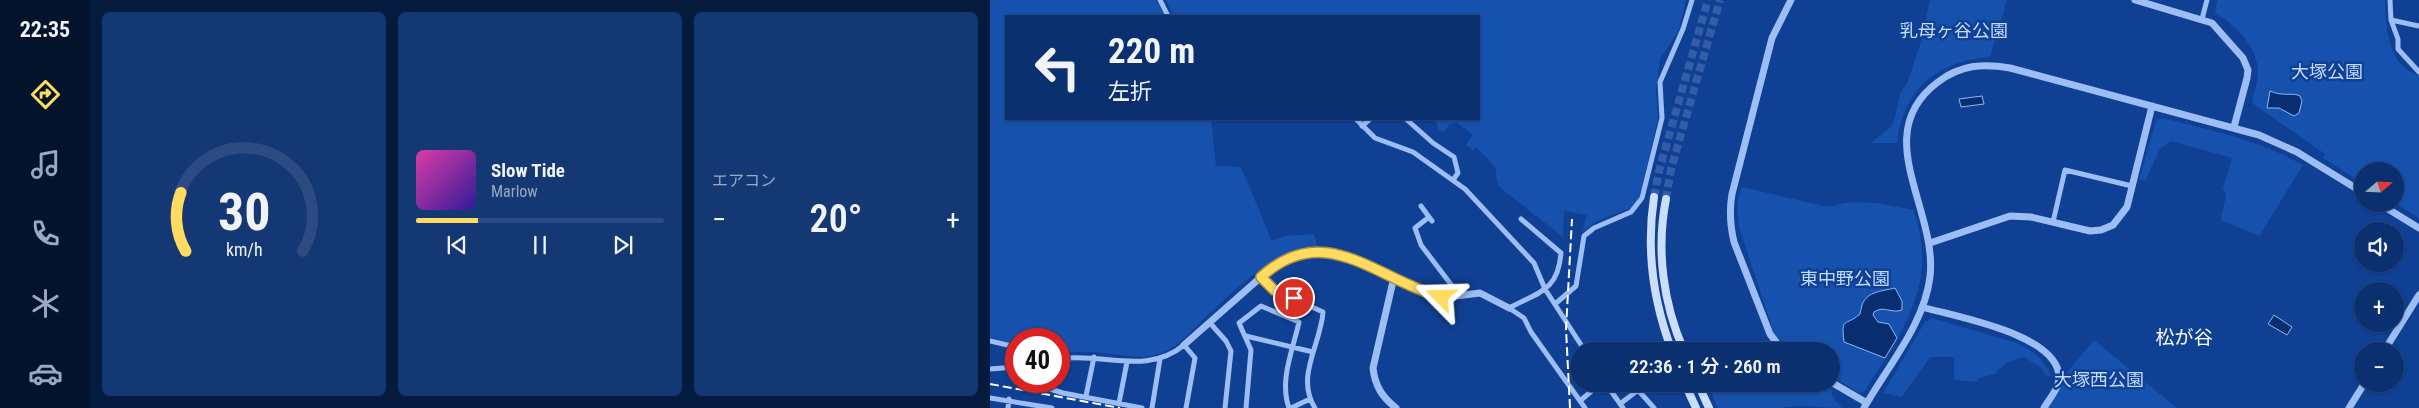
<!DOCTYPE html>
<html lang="ja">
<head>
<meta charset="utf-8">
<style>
  :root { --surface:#0b306f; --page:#143874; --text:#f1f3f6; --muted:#9aa9c3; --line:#2b4b82; --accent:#ffdb5f }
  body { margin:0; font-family:"Roboto Condensed","Noto Sans JP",sans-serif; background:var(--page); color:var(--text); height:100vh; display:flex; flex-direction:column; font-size:19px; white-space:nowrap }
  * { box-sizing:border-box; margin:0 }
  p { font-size:16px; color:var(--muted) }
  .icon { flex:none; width:28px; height:28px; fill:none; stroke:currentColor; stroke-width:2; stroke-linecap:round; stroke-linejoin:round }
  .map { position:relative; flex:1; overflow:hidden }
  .panel { display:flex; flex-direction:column; gap:12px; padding:12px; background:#061a3d; width:900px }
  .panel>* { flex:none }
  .guide { position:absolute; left:15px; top:15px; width:475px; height:105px; border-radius:0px; box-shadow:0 1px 4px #0004,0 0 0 1px var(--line); background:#0b306f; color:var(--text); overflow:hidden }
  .needle { width:32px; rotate:71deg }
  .controls { position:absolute; left:1364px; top:162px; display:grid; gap:10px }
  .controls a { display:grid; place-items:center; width:50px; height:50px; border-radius:50%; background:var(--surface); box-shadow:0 1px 4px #0004,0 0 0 1px var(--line); font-size:25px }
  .speed { position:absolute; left:15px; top:328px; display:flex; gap:10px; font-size:25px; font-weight:700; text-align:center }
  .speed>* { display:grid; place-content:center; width:65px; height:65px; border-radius:50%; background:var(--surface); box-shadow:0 1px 4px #0004,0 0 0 1px var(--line); line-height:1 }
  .speed .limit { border:8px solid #d22; background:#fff; color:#111 }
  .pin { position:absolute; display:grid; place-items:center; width:42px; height:42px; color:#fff; margin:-21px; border:2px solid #fff; border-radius:50%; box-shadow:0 1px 5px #0007 }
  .me { position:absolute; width:55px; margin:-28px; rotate:292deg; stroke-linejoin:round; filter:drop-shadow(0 0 4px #0008) }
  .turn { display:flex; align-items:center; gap:18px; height:105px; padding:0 20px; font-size:22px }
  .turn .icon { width:65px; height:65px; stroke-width:2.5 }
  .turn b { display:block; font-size:35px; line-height:42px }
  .big { font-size:38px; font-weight:600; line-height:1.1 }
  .panel .card { flex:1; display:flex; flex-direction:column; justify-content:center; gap:8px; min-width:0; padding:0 18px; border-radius:8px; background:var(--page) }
  .panel .dial { align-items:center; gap:0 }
  .dial svg { height:130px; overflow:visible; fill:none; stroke:var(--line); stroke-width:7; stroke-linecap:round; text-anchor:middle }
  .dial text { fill:var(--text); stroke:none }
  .song { display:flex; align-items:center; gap:15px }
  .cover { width:60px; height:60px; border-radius:8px; background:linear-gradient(135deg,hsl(320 70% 55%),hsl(250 70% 35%)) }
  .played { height:5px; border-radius:2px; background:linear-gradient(90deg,var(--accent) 25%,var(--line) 25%) }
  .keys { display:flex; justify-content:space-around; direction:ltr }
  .heat { display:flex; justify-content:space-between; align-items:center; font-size:28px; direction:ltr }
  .panel .tiles { flex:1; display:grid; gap:12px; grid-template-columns:repeat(3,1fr) }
  .trip { position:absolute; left:580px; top:342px; width:270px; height:50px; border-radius:25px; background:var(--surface); box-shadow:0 1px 4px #0004,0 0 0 1px var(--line); font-weight:600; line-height:50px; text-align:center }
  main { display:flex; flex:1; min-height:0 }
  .menu { display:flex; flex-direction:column; width:90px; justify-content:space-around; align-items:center; background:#04132c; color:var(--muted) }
  .menu .icon { width:35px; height:35px }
  .menu .current { color:var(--accent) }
  .menu b { font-size:22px; color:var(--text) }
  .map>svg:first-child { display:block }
  .green { fill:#1651ae }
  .water { fill:#092e6f; stroke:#8db8f8 }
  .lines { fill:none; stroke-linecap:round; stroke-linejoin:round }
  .secondary-tunnel { stroke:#335da4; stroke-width:8; stroke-dasharray:8 4; stroke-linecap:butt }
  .minor { stroke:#9cbef4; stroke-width:5 }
  .tertiary { stroke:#9cbef4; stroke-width:7 }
  .secondary { stroke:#ccdefd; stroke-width:8 }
  .rail { stroke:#fff; stroke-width:2; stroke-dasharray:9 4; stroke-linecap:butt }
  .route-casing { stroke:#a68e3e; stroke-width:12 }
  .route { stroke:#ffdb5f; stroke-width:9 }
  .labels { text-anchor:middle; stroke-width:5; stroke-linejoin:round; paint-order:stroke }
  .park-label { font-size:18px; fill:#c4dafe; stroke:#0f4094 }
  .neighbourhood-label { font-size:19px; fill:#fff; stroke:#0f4094 }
</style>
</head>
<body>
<main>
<nav class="menu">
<b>22:35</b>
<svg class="icon current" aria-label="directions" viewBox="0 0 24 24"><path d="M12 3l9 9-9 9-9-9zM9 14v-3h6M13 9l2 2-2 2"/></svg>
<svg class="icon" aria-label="music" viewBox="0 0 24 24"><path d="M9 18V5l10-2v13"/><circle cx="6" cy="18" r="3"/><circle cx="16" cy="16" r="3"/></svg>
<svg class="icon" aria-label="phone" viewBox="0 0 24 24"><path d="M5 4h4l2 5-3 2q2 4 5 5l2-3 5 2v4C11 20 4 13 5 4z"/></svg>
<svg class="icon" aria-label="climate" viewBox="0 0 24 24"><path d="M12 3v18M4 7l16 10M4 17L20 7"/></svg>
<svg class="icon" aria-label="car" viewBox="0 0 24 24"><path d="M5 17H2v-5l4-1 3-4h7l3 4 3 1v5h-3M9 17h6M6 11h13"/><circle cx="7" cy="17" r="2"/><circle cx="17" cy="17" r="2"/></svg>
</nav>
<section class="panel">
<div class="tiles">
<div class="card dial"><svg viewBox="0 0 100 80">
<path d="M14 69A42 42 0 1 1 86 69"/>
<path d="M14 69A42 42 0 0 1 11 33" stroke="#ffdb5f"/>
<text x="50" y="56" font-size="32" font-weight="700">30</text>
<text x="50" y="72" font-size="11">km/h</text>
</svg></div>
<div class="card">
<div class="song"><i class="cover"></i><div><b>Slow Tide</b><p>Marlow</p></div></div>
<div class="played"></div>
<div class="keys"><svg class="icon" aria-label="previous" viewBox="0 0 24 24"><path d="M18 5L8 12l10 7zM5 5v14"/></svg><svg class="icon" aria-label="pause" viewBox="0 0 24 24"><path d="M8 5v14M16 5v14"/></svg><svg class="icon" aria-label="next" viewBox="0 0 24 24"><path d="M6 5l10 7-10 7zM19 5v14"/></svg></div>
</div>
<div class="card"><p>エアコン</p>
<div class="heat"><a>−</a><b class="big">20°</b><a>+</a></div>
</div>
</div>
</section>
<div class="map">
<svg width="1429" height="408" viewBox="0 0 1429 408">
  <rect width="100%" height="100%" fill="#0f4094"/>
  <path class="green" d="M0,0H166L175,16H16V119H221L226,166L251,167L282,241L295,236L324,234L327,246C279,247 225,310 190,342C158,367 136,353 100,352C90,351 79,353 69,354V339H26V344L0,338Z
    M176,0H696L688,32L670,59L666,89L668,119L650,196L640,208L605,222L592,232L597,215L574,211L573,237L513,190L508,185L505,167L486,147L483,150L476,145L483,135L466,122L460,124L453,132L449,130L445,119H489V16H184Z
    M940,0H1017L1000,57C949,60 912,90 907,143H881L901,127L905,118L910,94L918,81L930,45Z
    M1227,0H1395C1396,26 1397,67 1429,75V218L1405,203V171H1372V183L1333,158L1335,154L1262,103C1264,93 1268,81 1268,71C1267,46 1245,24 1225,13Z
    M1172,118C1220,130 1269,140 1313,165L1269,236L1231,220L1236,195L1233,188L1242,158L1182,141L1170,148L1156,180H1149L1166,121Z
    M751,187L839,207C867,197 896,205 924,210C927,224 932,238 932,252C935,305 901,348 875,391L870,393L841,376V351H802L784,333L749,227L747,205Z
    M942,318L1027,343C1041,350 1056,361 1061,376L1056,375L1050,367L1034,357L1016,363L1007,371V373L987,379L989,382L964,380V357H940L912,397L893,393L935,322Z
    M1104,340L1187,408H1058L1071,386L1074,376Z
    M831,384L841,389L843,397L852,408C834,408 806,404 790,408H728L718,385Z"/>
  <path class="water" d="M1280,91C1293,97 1303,92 1310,96L1312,101L1309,113L1304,116L1289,108H1277Z
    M992,96L994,104L971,107L969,99Z
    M905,288L912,301V310C901,314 894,305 884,312L883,315L888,322L899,324L907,338L895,358L854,342C851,316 855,327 870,314C871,311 871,308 872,305C877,291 893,291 905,288Z
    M1284,315L1302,327L1297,335L1278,324Z"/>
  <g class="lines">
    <path class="secondary-tunnel" d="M664,197L670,167L718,0
      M676,199L681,169L730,0"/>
    <path class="minor" d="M170,0L178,16
      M1400,0L1401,20L1408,39V49L1429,72
      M1212,19L1217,0
      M1401,20L1429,26
      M366,119L385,138L423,152L475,189L544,263L555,289L595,351
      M416,119L443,143L464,157L468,173L463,180
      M372,126L380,119
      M431,206L442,221
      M439,217L425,228L431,245L469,295
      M531,219L571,253C568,291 549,292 519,308L534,318L541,332L595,408
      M1063,222L1075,170L1142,186
      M271,277L284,290L333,312C331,344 305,377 325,408
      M565,304L586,286L594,236L604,228L641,212L652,198L672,118L670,82L693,29L702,0
      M220,323L236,341L241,351L235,408
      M256,336L323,352
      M0,341L26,347
      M69,359C112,352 157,376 194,345L205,358L196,408
      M22,367L26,377
      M0,369L26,367
      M33,381L73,393L152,408
      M616,384L633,408
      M96,396L104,357
      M0,398L62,408
      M591,400L610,384
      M129,403L137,362
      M630,404L648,390L664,408
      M18,408L19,399
      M162,408L170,359
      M256,408L261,350L249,323L271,306L309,322C303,350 289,380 299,408
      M301,408L320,399"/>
    <path class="tertiary" d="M1145,0L1222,23L1253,58L1258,70L1257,78L1244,127
      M1390,204L1429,228
      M940,243L1020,216L1041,217L1100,231L1111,230L1123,225L1137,207L1162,106
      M404,277L383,368C385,386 392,397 406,408
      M932,307C966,317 1068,334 1069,377C1069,389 1059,399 1054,408
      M194,345L280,269L293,261L312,254L333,252L359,257L444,295L458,297L490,293L519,308
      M793,351L780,334L744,242C740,225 739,211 742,194L782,38L801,0
      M1394,351L1429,295
      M841,382L877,403
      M874,408C897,367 934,325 940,277C948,209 878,134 948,82C970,65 993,63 1020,68L1269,135L1307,152L1372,192
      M1359,408L1374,384"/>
    <path class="secondary" d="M664,197C656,250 663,301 682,351
      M676,199C666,250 673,303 694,351
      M695,384L706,408
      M708,384L719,408"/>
    <path class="rail" d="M0,384L130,408
      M580,408L576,329L582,219"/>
  </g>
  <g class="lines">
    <defs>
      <path id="route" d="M304,298L284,290L271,277C335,219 386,279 451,297"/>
    </defs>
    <use href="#route" class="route-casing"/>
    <use href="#route" class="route"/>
  </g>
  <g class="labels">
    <g class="park-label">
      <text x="964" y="37">乳母ヶ谷公園</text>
      <text x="1337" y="78">大塚公園</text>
      <text x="855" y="285">東中野公園</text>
      <text x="1109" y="386">大塚西公園</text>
    </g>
    <g class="neighbourhood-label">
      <text x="1194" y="344">松が谷</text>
    </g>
  </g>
</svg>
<div class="controls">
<a><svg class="needle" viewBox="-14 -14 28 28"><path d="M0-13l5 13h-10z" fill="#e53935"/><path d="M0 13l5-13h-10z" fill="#9aa9c3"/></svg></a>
<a><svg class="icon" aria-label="sound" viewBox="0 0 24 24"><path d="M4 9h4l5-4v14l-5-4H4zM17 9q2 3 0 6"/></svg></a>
<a>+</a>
<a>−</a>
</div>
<div class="speed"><div class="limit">40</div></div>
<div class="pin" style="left:304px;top:298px;background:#d93025"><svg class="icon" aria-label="arrive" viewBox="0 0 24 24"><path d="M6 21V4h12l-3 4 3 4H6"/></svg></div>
<svg class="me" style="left:451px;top:297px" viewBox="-20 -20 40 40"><path d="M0-17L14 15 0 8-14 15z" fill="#ffdb5f" stroke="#fff" stroke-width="4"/></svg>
<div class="trip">22:36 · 1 分 · 260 m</div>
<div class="guide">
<div class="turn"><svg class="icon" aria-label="left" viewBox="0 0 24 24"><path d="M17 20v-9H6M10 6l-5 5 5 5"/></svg><div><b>220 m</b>左折</div></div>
</div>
</div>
</main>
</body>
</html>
